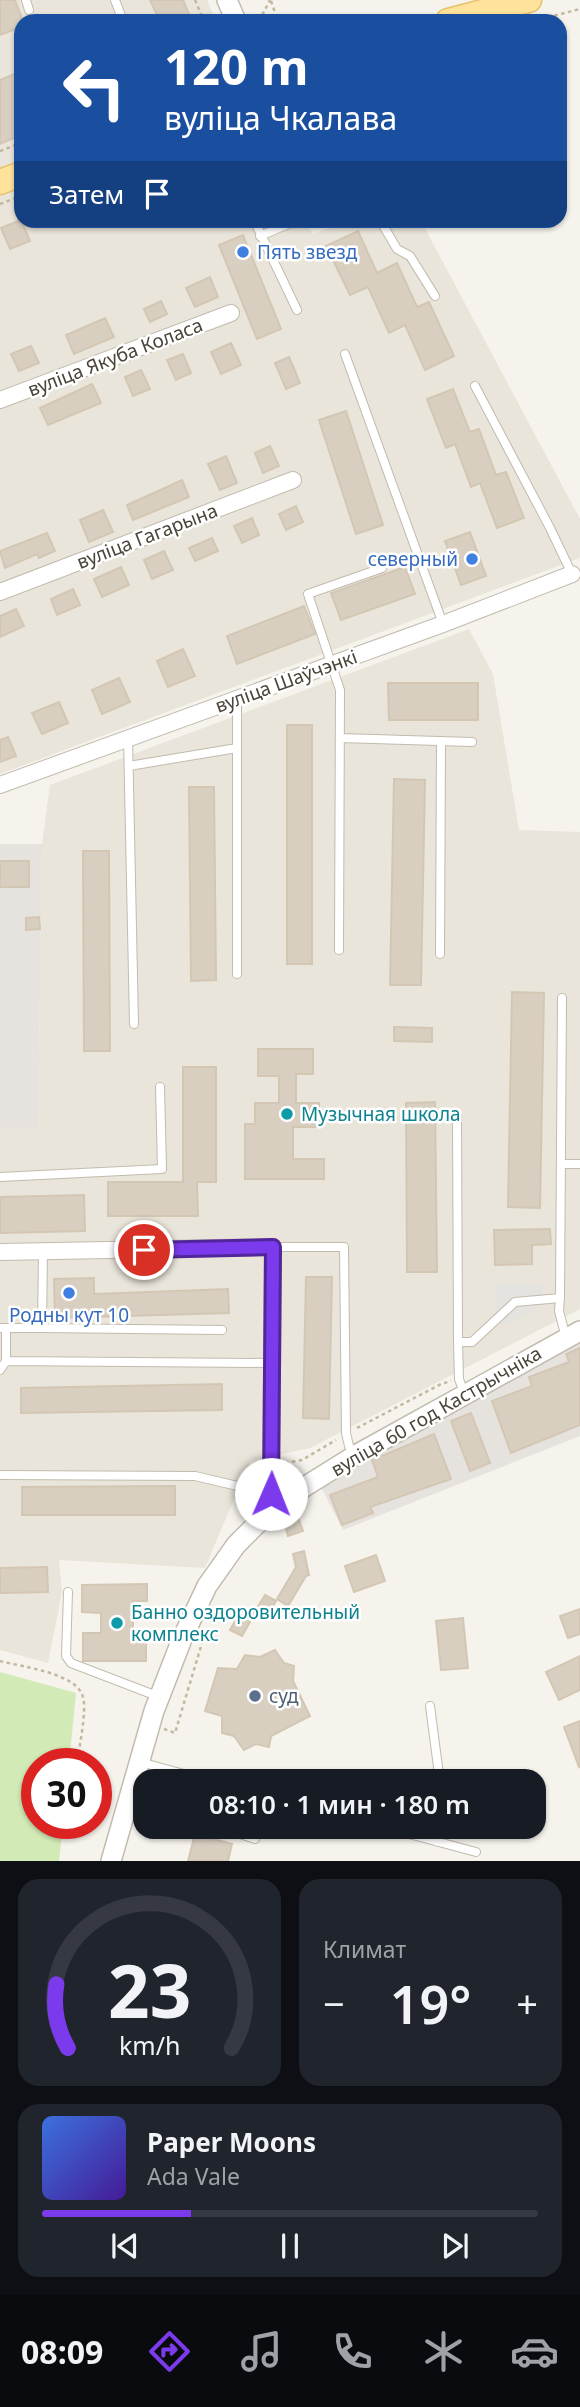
<!DOCTYPE html>
<html lang="ru">
<head>
<meta charset="utf-8">
<style>
  :root { --surface:#171b24; --page:#20242c; --text:#f1f3f6; --muted:#9ea1a6; --line:#363941; --accent:#7c3aed }
  body { margin:0; font-family:"Noto Sans",sans-serif; background:var(--page); color:var(--text); height:100vh; display:flex; flex-direction:column; font-size:26px; white-space:nowrap }
  * { box-sizing:border-box; margin:0 }
  p { font-size:23px; color:var(--muted) }
  .icon { flex:none; width:38px; height:38px; fill:none; stroke:currentColor; stroke-width:2; stroke-linecap:round; stroke-linejoin:round }
  .map { position:relative; height:1861px; overflow:hidden }
  .side { display:flex; flex-direction:column; gap:18px; padding:18px; background:#0d0f14; flex:1 }
  .side>* { flex:none }
  .banner { position:absolute; left:14px; top:14px; width:553px; height:214px; border-radius:21px; box-shadow:0 2px 5px #0004; background:#1a4fa0; color:#fff; overflow:hidden }
  .speed { position:absolute; left:21px; top:1748px; display:flex; gap:14px; font-size:35px; font-weight:700; text-align:center }
  .speed>* { display:grid; place-content:center; width:91px; height:91px; border-radius:50%; background:var(--surface); box-shadow:0 2px 5px #0004; line-height:1 }
  .speed .limit { border:10px solid #d22; background:#fff; color:#111 }
  .pin { position:absolute; display:grid; place-items:center; width:60px; height:60px; color:#fff; margin:-30px; border:4px solid #fff; border-radius:50%; box-shadow:0 2px 7px #0007 }
  .me { position:absolute; width:77px; margin:-38px; rotate:1deg; stroke-linejoin:round; filter:drop-shadow(0 0 5px #0008) }
  .turn { display:flex; align-items:center; gap:24px; height:147px; padding:0 35px; font-size:32px }
  .turn .icon { width:91px; height:91px; stroke-width:2.5 }
  .turn b { display:block; font-size:49px; line-height:60px }
  .then { display:flex; align-items:center; height:66px; padding:0 35px; background:#0003; gap:14px; font-size:26px }
  .big { font-size:52px; font-weight:600; line-height:1.1 }
  .side .card { flex:1; display:flex; flex-direction:column; justify-content:center; gap:10px; min-width:0; padding:0 24px; border-radius:21px; background:var(--page) }
  .side .dial { align-items:center; gap:0 }
  .dial svg { height:182px; overflow:visible; fill:none; stroke:var(--line); stroke-width:7; stroke-linecap:round; text-anchor:middle }
  .dial text { fill:var(--text); stroke:none }
  .song { display:flex; align-items:center; gap:21px }
  .cover { width:84px; height:84px; border-radius:10px; background:linear-gradient(135deg,hsl(220 70% 55%),hsl(260 70% 35%)) }
  .played { height:7px; border-radius:4px; background:linear-gradient(90deg,var(--accent) 30%,var(--line) 30%) }
  .keys { display:flex; justify-content:space-around; direction:ltr }
  .heat { display:flex; justify-content:space-between; align-items:center; font-size:38px; direction:ltr }
  .side .tiles { flex:1; display:grid; gap:18px; grid-template-columns:1fr 1fr }
  .card:last-child { grid-column:span 2 }
  .trip { position:absolute; left:133px; top:1769px; width:413px; height:70px; border-radius:21px; background:var(--surface); box-shadow:0 2px 5px #0004; font-weight:600; line-height:70px; text-align:center }
  .tabs { display:flex; height:112px; justify-content:space-around; align-items:center; background:#090b0e; color:var(--muted) }
  .tabs .icon { width:49px; height:49px }
  .tabs .active { color:var(--accent) }
  .tabs b { font-size:32px; color:var(--text) }
  .map>svg:first-child { display:block }
  .residential { fill:#eae5da }
  .industrial { fill:#e6e2dd }
  .green { fill:#d2eab5 }
  .parking { fill:#e5e3e0 }
  .building { fill:#d8cfc1; stroke:#d3c7b4; stroke-width:2 }
  .lines { fill:none; stroke-linecap:round; stroke-linejoin:round }
  .service-casing { stroke:#c2bbae; stroke-width:10 }
  .minor-casing { stroke:#c2bbae; stroke-width:18 }
  .tertiary-casing { stroke:#c2bbae; stroke-width:22 }
  .primary-casing { stroke:#e6c16a; stroke-width:27 }
  .path { stroke:#c4b79f; stroke-width:2.5; stroke-dasharray:3.5 3.5; stroke-linecap:butt }
  .service { stroke:#fff; stroke-width:8 }
  .minor { stroke:#fff; stroke-width:16 }
  .tertiary { stroke:#fff; stroke-width:19 }
  .primary { stroke:#ffe39c; stroke-width:24 }
  .route-casing { stroke:#51269a; stroke-width:18 }
  .route { stroke:#7c3aed; stroke-width:12 }
  .shop-dot { fill:#3f7fe0; stroke:#fff; stroke-width:2.5 }
  .culture-dot { fill:#0f9aa8; stroke:#fff; stroke-width:2.5 }
  .service-dot { fill:#5c6f8a; stroke:#fff; stroke-width:2.5 }
  .labels { text-anchor:middle; stroke-width:5; stroke-linejoin:round; paint-order:stroke }
  .shop-label { font-size:19px; fill:#366cbe; stroke:#fff; text-anchor:start }
  .street-label { font-size:19px; fill:#4b4439; stroke:#fff }
  .culture-label { font-size:19px; fill:#0d838f; stroke:#fff; text-anchor:start }
  .service-label { font-size:19px; fill:#4e5e75; stroke:#fff; text-anchor:start }
</style>
</head>
<body>
<div class="map">
<svg width="580" height="1861" viewBox="0 0 580 1861">
  <rect width="100%" height="100%" fill="#f6f3ec"/>
  <path class="residential" d="M0,0H207L216,21H21V220H306L313,234L349,221H421L580,519V558L0,774Z
    M469,629L493,674L519,830L580,832V1309L310,1448L250,1461L205,1568L59,1560L62,1592L48,1663L0,1650V1127H38L42,844L50,785Z"/>
  <path class="industrial" d="M0,844H42L38,1128L0,1127Z
    M580,1339V1436L343,1530L321,1487Z"/>
  <path class="green" d="M0,1672L76,1693L69,1764H37V1824H63L59,1861H0Z"/>
  <path class="parking" d="M495,1284H542L543,1306L502,1326L495,1311Z"/>
  <path class="building" d="M0,0H15L21,16V27L0,35Z
    M150,0H183L192,21H160Z
    M14,74L21,91V135L0,144V80Z
    M21,220L30,241L10,249L1,228Z
    M358,231L377,273L397,263L417,307L429,302L454,356L425,370L405,325L389,333L368,287L350,295L326,246Z
    M243,235L281,329L257,339L219,245Z
    M210,277L218,297L195,307L186,288Z
    M161,301L167,314L150,322L144,309Z
    M105,318L114,337L74,354L66,335Z
    M231,343L241,365L221,374L211,352Z
    M31,346L39,363L19,371L11,354Z
    M183,354L191,373L176,380L167,360Z
    M289,357L300,383L286,389L275,363Z
    M141,370L150,389L133,396L125,377Z
    M92,384L101,403L48,425L40,408Z
    M453,389L470,432L479,429L496,475L506,472L524,518L497,528L480,483L471,487L455,444L446,448L427,399Z
    M346,411L383,525L356,534L319,420Z
    M270,446L279,466L263,473L255,453Z
    M226,456L237,483L220,490L208,464Z
    M182,480L189,497L133,520L127,505Z
    M296,506L303,522L286,530L279,514Z
    M103,510L113,532L89,542L80,520Z
    M252,518L259,535L242,543L234,526Z
    M470,532L486,576L461,585L445,541Z
    M47,533L55,551L39,558L37,554L5,568L0,551Z
    M212,538L218,551L195,561L189,548Z
    M164,551L173,570L152,579L144,560Z
    M121,567L129,585L102,597L94,579Z
    M405,567L415,594L341,620L331,593Z
    M73,589L80,605L57,615L51,599Z
    M304,606L315,634L237,664L227,636Z
    M16,609L24,626L0,637V616Z
    M183,649L195,676L168,687L157,661Z
    M119,678L130,702L102,714L92,690Z
    M388,683H478V720H389Z
    M59,702L68,723L42,734L32,713Z
    M287,725H312V964H287Z
    M8,737L16,756L0,762V740Z
    M394,779L425,780L421,985H390Z
    M189,787H214L216,980L191,981Z
    M83,851H109L110,1051H84Z
    M0,861H29V887H0Z
    M39,917L40,929L26,930V918Z
    M512,992L544,993L540,1208L508,1207Z
    M394,1027L432,1028V1042L394,1041Z
    M258,1049H313V1074H296V1103H319V1127H293V1159H324V1179H245V1124H255V1103H279V1076H258Z
    M183,1067H216V1182H197L198,1216H108V1182H183Z
    M435,1102L437,1272H407L406,1103Z
    M84,1195L85,1231L0,1233V1197Z
    M550,1229L551,1244L532,1245V1264L495,1265L494,1230Z
    M306,1277H332L329,1419L303,1418Z
    M94,1278V1294L228,1289L229,1313L55,1318L54,1279Z
    M580,1348V1425L511,1453L492,1401L532,1386L529,1377L569,1362L566,1354Z
    M222,1384V1410L21,1413V1388Z
    M471,1413L490,1463L470,1471L451,1421Z
    M434,1434L451,1479L370,1507L373,1513L342,1525L330,1495L378,1477L372,1460Z
    M175,1486V1515H22V1487Z
    M299,1520L303,1531L288,1536L285,1524Z
    M304,1551L309,1575L306,1576L288,1606L277,1599L296,1567L293,1554Z
    M376,1555L385,1581L354,1592L345,1566Z
    M47,1567L48,1592L0,1593V1568Z
    M147,1584V1601H133V1642H146V1661H83V1633H101V1613L82,1612V1585Z
    M265,1595L276,1601L265,1620L254,1613Z
    M242,1609L254,1615L242,1636L230,1630Z
    M580,1609V1634L568,1638L560,1616Z
    M463,1618L468,1668L441,1670L436,1621Z
    M275,1650L284,1663L294,1666L293,1681L310,1716L271,1736L269,1747L256,1744L244,1750L234,1736L222,1733V1716L205,1711L218,1668L237,1669L245,1655L260,1657Z
    M580,1656V1690L559,1700L546,1672Z
    M580,1721V1766L579,1767L564,1727Z
    M195,1834L232,1844L228,1861H188Z"/>
  <g class="lines">
    <defs>
      <path id="service" d="M26,0L29,10
        M115,0L123,21
        M254,220L297,310
        M380,220L397,249L410,256L435,296
        M260,236L298,220
        M345,354L443,624
        M475,386L550,528L572,574
        M237,698V974
        M128,737L134,1024
        M340,738L472,742
        M129,766L237,748
        M339,950L340,690L308,594L382,568
        M440,954L441,741
        M457,1116L458,1342
        M561,1164H580
        M0,1177L162,1169L160,1087
        M273,1247H344L346,1433L349,1446L354,1456
        M43,1252L42,1328L222,1330
        M560,1298L562,998
        M0,1328H42
        M6,1361L272,1363
        M0,1370L6,1361V1328
        M464,1393L459,1379L458,1342H472L515,1302L560,1298L559,1311L566,1338
        M0,1475L195,1476L271,1494
        M68,1592L66,1656L71,1663L157,1696
        M430,1706L440,1782
        M140,1762L213,1782
        M129,1798L145,1803
        M219,1827L255,1839
        M383,1827L476,1852
        M438,1842L439,1827"/>
      <path id="minor" d="M0,400L231,313
        M0,592L293,480
        M0,785L443,624L572,574
        M0,1252L273,1247L271,1494L277,1504"/>
      <path id="tertiary" d="M227,0L236,21
        M111,1861L154,1711L182,1639L207,1586L236,1545L277,1504L354,1456L580,1331"/>
      <path id="primary" d="M448,21L529,0
        M0,182L21,174"/>
    </defs>
    <use href="#service" class="service-casing"/>
    <use href="#minor" class="minor-casing"/>
    <use href="#tertiary" class="tertiary-casing"/>
    <use href="#primary" class="primary-casing"/>
    <path class="path" d="M195,0L204,21
      M271,1L278,21
      M259,21L270,0
      M534,21L580,9
      M0,151L21,143
      M0,204L21,196
      M357,1428L441,1384L451,1381
      M285,1463L302,1460L336,1440
      M0,1661C22,1667 77,1673 83,1697C87,1711 79,1748 77,1764
      M164,1729L175,1733L202,1643"/>
    <use href="#service" class="service"/>
    <use href="#minor" class="minor"/>
    <use href="#tertiary" class="tertiary"/>
    <use href="#primary" class="primary"/>
  </g>
  <g class="lines">
    <defs>
      <path id="route" d="M144,1250L273,1247L271,1494"/>
    </defs>
    <use href="#route" class="route-casing"/>
    <use href="#route" class="route"/>
  </g>
  <g class="shop-dot">
    <circle cx="243" cy="252" r="7"/>
    <circle cx="472" cy="559" r="7"/>
    <circle cx="69" cy="1293" r="7"/>
  </g>
  <g class="culture-dot">
    <circle cx="287" cy="1114" r="7"/>
    <circle cx="117" cy="1623" r="7"/>
  </g>
  <circle class="service-dot" cx="255" cy="1696" r="7"/>
  <g class="labels">
    <g class="shop-label">
      <text x="257" y="259">Пять звезд</text>
      <text x="458" y="566" text-anchor="end">северный</text>
      <text x="69" y="1322" text-anchor="middle">Родны кут 10</text>
    </g>
    <g class="street-label">
      <text transform="translate(115 357) rotate(-21)" y="7">вуліца Якуба Коласа</text>
      <text transform="translate(147 536) rotate(-21)" y="7">вуліца Гагарына</text>
      <text transform="translate(286 681) rotate(-20)" y="7">вуліца Шаўчэнкі</text>
      <text transform="translate(436 1411) rotate(-30)" y="7">вуліца 60 год Кастрычніка</text>
    </g>
    <g class="culture-label">
      <text x="301" y="1121">Музычная школа</text>
      <text x="131" y="1619">Банно оздоровительный<tspan x="131" dy="22">комплекс</tspan></text>
    </g>
    <g class="service-label">
      <text x="269" y="1703">суд</text>
    </g>
  </g>
</svg>
<div class="speed"><div class="limit">30</div></div>
<div class="pin" style="left:144px;top:1250px;background:#d93025"><svg class="icon" aria-label="arrive" viewBox="0 0 24 24"><path d="M6 21V4h12l-3 4 3 4H6"/></svg></div>
<svg class="me" style="left:271px;top:1494px" viewBox="-20 -20 40 40"><circle r="19" fill="#fff"/><path d="M0-13L10 11 0 6-10 11z" fill="#7c3aed"/></svg>
<div class="trip">08:10 · 1 мин · 180 m</div>
<div class="banner">
<div class="turn"><svg class="icon" aria-label="left" viewBox="0 0 24 24"><path d="M17 20v-9H6M10 6l-5 5 5 5"/></svg><div><b>120 m</b>вуліца Чкалава</div></div>
<div class="then">Затем<svg class="icon" aria-label="arrive" viewBox="0 0 24 24"><path d="M6 21V4h12l-3 4 3 4H6"/></svg></div>
</div>
</div>
<section class="side">
<div class="tiles">
<div class="card dial"><svg viewBox="0 0 100 80">
<path d="M14 69A42 42 0 1 1 86 69"/>
<path d="M14 69A42 42 0 0 1 9 41" stroke="#7c3aed"/>
<text x="50" y="56" font-size="32" font-weight="700">23</text>
<text x="50" y="72" font-size="11">km/h</text>
</svg></div>
<div class="card"><p>Климат</p>
<div class="heat"><a>−</a><b class="big">19°</b><a>+</a></div>
</div>
<div class="card">
<div class="song"><i class="cover"></i><div><b>Paper Moons</b><p>Ada Vale</p></div></div>
<div class="played"></div>
<div class="keys"><svg class="icon" aria-label="previous" viewBox="0 0 24 24"><path d="M18 5L8 12l10 7zM5 5v14"/></svg><svg class="icon" aria-label="pause" viewBox="0 0 24 24"><path d="M8 5v14M16 5v14"/></svg><svg class="icon" aria-label="next" viewBox="0 0 24 24"><path d="M6 5l10 7-10 7zM19 5v14"/></svg></div>
</div>
</div>
</section>
<nav class="tabs">
<b>08:09</b>
<svg class="icon active" aria-label="directions" viewBox="0 0 24 24"><path d="M12 3l9 9-9 9-9-9zM9 14v-3h6M13 9l2 2-2 2"/></svg>
<svg class="icon" aria-label="music" viewBox="0 0 24 24"><path d="M9 18V5l10-2v13"/><circle cx="6" cy="18" r="3"/><circle cx="16" cy="16" r="3"/></svg>
<svg class="icon" aria-label="phone" viewBox="0 0 24 24"><path d="M5 4h4l2 5-3 2q2 4 5 5l2-3 5 2v4C11 20 4 13 5 4z"/></svg>
<svg class="icon" aria-label="climate" viewBox="0 0 24 24"><path d="M12 3v18M4 7l16 10M4 17L20 7"/></svg>
<svg class="icon" aria-label="car" viewBox="0 0 24 24"><path d="M5 17H2v-5l4-1 3-4h7l3 4 3 1v5h-3M9 17h6M6 11h13"/><circle cx="7" cy="17" r="2"/><circle cx="17" cy="17" r="2"/></svg>
</nav>
</body>
</html>
